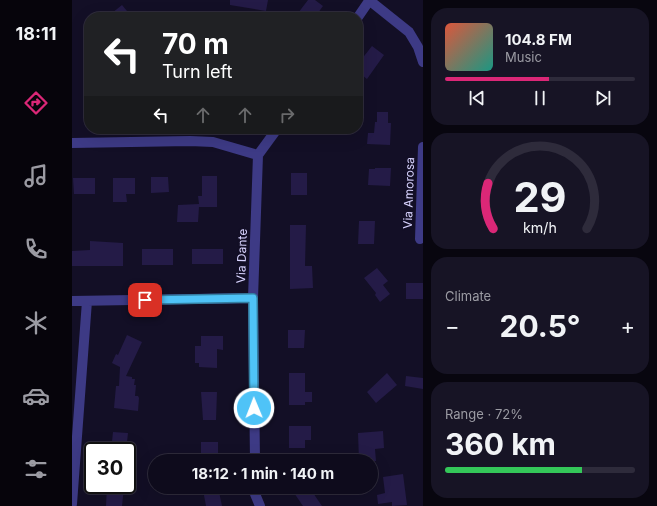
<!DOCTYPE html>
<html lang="en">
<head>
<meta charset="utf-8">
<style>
  :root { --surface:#0e0b1c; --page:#171425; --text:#f1f3f6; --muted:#9b9ba3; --line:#2e2b3b; --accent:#db2777 }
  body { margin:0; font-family:Inter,sans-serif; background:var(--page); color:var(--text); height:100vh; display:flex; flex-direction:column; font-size:15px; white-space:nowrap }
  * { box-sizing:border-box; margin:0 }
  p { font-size:13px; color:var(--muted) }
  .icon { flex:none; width:22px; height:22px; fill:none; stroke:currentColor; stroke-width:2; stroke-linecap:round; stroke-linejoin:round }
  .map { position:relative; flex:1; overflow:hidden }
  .drawer { display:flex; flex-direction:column; gap:8px; padding:8px; background:#08060f; width:234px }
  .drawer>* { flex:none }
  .hud { position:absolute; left:12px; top:12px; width:279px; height:122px; border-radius:16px; box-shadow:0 4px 16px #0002,0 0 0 1px var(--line); background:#202124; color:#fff; overflow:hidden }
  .speed { position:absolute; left:12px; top:442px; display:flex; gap:8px; font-size:20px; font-weight:700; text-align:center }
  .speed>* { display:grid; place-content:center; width:52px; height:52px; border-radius:50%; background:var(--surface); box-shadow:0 4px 16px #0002,0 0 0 1px var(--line); line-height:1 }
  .speed .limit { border:2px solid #111; border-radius:6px; background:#fff; color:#111 }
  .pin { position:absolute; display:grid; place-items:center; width:34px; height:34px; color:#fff; margin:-17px; border-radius:8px; box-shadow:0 2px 6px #0006 }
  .me { position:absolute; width:44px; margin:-22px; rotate:359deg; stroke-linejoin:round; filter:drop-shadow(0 0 3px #0008) }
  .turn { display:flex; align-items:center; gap:14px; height:84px; padding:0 12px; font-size:18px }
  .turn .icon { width:52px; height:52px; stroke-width:2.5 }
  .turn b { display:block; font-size:28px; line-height:34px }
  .lanes { display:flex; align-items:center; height:38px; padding:0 12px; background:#0003; justify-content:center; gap:20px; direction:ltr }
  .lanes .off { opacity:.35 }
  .big { font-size:30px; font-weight:700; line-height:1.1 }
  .drawer .widget { flex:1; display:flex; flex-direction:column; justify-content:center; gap:6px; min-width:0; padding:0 14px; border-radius:16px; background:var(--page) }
  .drawer .dial { align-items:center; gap:0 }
  .dial svg { height:104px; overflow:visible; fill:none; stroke:var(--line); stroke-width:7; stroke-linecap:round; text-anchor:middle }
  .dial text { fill:var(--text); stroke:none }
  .song { display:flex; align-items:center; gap:12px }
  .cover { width:48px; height:48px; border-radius:6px; background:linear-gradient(135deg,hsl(10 70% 55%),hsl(170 70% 35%)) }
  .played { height:4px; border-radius:2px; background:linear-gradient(90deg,var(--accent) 55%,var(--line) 55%) }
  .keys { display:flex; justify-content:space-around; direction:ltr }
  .heat { display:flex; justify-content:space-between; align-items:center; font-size:22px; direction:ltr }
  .charge { height:6px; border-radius:3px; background:linear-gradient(90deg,#34c759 72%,var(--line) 0) }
  .trip { position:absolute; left:76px; top:454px; width:230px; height:40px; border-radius:20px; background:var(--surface); box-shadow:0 4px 16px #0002,0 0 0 1px var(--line); font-weight:700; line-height:40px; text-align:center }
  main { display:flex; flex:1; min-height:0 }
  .tab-bar { display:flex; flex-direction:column; width:72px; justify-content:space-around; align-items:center; background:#06040b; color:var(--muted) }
  .tab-bar .icon { width:28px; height:28px }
  .tab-bar .current { color:var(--accent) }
  .tab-bar b { font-size:18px; color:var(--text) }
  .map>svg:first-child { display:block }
  .building { fill:#241b47 }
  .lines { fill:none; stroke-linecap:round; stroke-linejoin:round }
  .minor { stroke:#3d3a85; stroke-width:10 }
  .route-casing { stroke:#337fa1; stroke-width:10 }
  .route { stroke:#4fc3f7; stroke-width:7 }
  .labels { text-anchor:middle; stroke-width:4; stroke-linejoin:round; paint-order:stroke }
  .street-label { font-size:12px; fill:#d9d4ff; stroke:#130f26 }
</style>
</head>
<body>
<main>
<nav class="tab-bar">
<b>18:11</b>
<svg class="icon current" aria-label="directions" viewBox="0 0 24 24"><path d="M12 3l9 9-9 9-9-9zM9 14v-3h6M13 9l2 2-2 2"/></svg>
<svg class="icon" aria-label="music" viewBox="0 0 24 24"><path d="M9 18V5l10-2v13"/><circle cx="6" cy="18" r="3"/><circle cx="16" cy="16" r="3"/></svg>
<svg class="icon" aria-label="phone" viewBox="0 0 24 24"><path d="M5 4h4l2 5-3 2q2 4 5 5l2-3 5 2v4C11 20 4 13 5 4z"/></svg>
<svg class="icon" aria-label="climate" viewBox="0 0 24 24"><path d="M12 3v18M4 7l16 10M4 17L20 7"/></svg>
<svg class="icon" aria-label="car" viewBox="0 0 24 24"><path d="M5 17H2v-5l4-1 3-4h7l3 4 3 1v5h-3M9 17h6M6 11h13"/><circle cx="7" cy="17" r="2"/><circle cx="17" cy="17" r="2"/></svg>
<svg class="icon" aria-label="filters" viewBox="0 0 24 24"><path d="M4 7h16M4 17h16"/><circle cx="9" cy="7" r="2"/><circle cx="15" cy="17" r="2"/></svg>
</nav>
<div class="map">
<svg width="351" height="506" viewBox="0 0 351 506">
  <rect width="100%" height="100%" fill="#130f26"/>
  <path class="building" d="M158,0H196L194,11L158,5Z
    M236,0H243L251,6L243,17H223Z
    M50,5L60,17H35Z
    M300,46L312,55L295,79L286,72V68L291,61L289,60Z
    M305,112H316V123H319L318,145L295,144L296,133H302L303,122H305Z
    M303,168H319L318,186L296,185L297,169H303Z
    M219,173H235V195H219Z
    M130,176H145V207H127L126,222H105L106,205L127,204L126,196H130Z
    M79,177H96L97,192L79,193Z
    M1,178H23V194H2Z
    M41,178H63V194H54L55,202H41Z
    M287,221H303L302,244H286Z
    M218,225H234L233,266H240L241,288L218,289Z
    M18,241L51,243V266H0V251L18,250Z
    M70,249H101V265H70Z
    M120,249H151V264H120Z
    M305,268L316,281L311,285L318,294L308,302L303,295L304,293L292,278Z
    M334,283H351V299H334Z
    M216,330H233L232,348H216Z
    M55,335L70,342L54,376L60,377V379H63L62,385H64L63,396H66L67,398L66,411L42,408L44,386H47L48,367L40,363L44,354L46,355Z
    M129,336H151V350L145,349V368L127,367V363H123V346H129Z
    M217,373H233V392H240V402H233V405H217Z
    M315,373L325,385L304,403L295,392Z
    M334,376L351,378V389L333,386Z
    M129,392H145L144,420H131Z
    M217,426H239V440H233V448H217Z
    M311,431L312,448L303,449L304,461H287L286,433Z
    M41,432L56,433L54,451H39Z
    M129,442H146V460L130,461L129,459Z
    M331,474L335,505L320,506V502L306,504L305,495L313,493L311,477Z
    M50,485L52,487L50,506H34L35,486Z
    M146,487L150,506H134L131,490Z
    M218,487H237L250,506H231Z"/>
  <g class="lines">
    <path class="minor" d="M297,0L337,32L346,47L351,62
      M286,17L297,1
      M0,143L118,141L141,142L186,155
      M348,239L351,147
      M0,301L181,298
      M183,461L181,298L186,155L205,129
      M183,487V494L188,506
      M0,504L15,301"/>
  </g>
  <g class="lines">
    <defs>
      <path id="route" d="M73,300L181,298L182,408"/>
    </defs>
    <use href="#route" class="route-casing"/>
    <use href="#route" class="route"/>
  </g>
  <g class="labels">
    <g class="street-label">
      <text transform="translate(337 193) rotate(-88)" y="4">Via Amorosa</text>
      <text transform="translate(170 256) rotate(-88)" y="4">Via Dante</text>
    </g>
  </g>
</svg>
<div class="speed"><div class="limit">30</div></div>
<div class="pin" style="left:73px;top:300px;background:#d93025"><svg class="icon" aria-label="arrive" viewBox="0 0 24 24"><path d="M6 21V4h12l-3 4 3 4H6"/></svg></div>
<svg class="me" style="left:182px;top:408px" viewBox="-20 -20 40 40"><circle r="17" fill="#4fc3f7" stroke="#fff" stroke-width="3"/><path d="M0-11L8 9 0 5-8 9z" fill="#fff"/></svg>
<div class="trip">18:12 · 1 min · 140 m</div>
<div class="hud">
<div class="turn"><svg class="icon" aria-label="left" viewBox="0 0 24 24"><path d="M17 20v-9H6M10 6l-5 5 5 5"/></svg><div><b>70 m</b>Turn left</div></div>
<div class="lanes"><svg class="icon" aria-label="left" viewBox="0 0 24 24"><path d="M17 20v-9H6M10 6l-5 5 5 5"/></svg><svg class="icon off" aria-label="ahead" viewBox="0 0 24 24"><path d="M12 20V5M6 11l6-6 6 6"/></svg><svg class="icon off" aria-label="ahead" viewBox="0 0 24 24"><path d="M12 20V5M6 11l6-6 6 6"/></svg><svg class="icon off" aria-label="right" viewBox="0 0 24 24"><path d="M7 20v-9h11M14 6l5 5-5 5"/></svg></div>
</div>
</div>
<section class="drawer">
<div class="widget">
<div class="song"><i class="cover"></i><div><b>104.8 FM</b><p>Music</p></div></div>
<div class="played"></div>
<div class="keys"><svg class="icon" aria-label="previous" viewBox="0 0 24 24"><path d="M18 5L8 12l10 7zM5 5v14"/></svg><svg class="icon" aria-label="pause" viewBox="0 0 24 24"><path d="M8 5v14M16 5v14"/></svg><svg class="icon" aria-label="next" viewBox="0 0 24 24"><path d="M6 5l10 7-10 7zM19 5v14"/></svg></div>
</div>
<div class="widget dial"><svg viewBox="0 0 100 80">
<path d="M14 69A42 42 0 1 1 86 69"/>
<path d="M14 69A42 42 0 0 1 10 34" stroke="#db2777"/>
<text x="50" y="56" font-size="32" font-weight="700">29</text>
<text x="50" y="72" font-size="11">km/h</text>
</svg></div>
<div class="widget"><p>Climate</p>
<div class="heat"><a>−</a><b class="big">20.5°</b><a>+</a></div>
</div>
<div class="widget"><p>Range · 72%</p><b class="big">360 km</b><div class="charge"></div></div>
</section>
</main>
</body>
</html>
